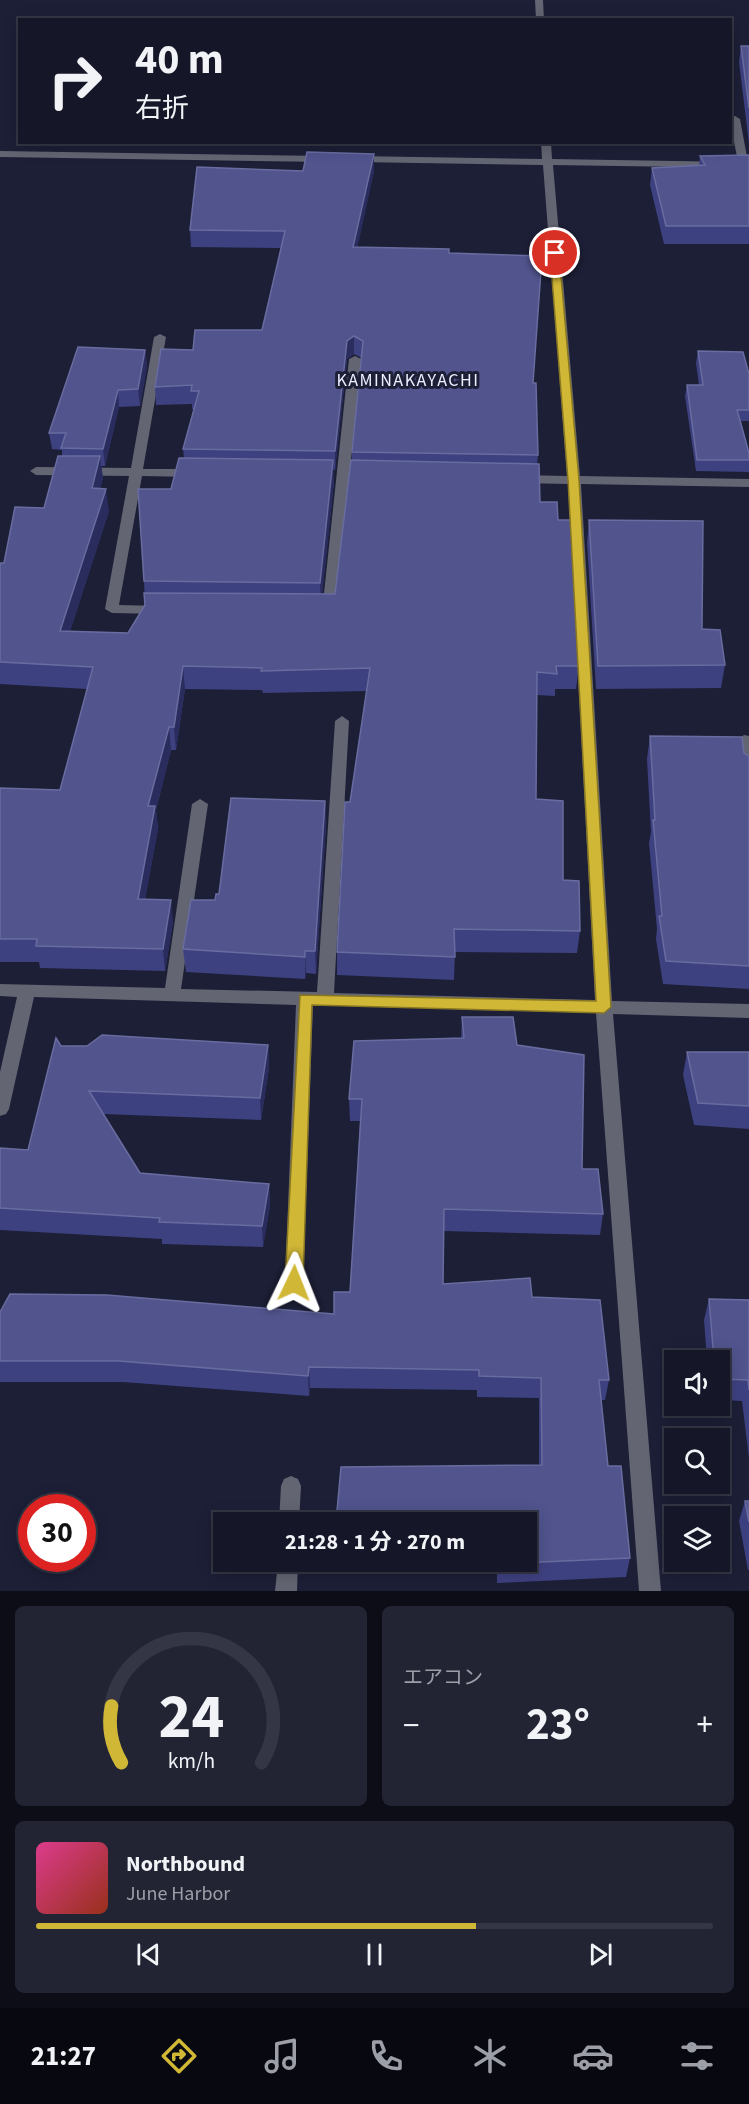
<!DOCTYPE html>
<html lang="ja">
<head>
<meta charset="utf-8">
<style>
  :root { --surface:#151728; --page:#222434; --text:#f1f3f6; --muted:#9d9fa8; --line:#343645; --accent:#d1b736 }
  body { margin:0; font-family:"Source Sans 3","Noto Sans JP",sans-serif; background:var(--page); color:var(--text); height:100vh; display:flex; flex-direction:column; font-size:22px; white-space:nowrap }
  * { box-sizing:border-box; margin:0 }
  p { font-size:20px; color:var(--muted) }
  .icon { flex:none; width:33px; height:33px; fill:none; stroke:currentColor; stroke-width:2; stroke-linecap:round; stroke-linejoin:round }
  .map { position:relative; height:1591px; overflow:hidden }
  .sheet { display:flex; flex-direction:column; gap:15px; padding:15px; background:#0c0d16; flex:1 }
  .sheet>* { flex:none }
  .banner { position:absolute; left:18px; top:18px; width:714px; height:126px; border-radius:0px; box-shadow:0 3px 15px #0003,0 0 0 2px var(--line); background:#151728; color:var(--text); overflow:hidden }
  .buttons { position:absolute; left:664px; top:1350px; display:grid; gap:12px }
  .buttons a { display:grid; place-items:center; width:66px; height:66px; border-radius:0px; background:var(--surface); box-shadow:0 3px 15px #0003,0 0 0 2px var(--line); font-size:30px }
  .speed { position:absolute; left:18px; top:1494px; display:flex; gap:12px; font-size:30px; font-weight:700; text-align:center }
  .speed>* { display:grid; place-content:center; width:78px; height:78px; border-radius:50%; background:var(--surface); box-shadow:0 3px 15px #0003,0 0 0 2px var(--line); line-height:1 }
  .speed .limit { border:9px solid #d22; background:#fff; color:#111 }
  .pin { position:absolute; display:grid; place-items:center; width:51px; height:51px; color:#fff; margin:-26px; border:3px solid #fff; border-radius:50%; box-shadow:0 2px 6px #0007 }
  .me { position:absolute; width:66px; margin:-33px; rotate:2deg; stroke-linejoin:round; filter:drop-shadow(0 0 4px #0008) }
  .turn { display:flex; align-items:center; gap:21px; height:126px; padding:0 18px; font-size:27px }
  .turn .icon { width:78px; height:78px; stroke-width:2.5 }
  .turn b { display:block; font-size:42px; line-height:51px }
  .big { font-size:45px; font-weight:700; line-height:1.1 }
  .sheet .card { flex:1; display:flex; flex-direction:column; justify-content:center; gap:9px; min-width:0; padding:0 21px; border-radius:9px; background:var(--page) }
  .sheet .dial { align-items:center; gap:0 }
  .dial svg { height:156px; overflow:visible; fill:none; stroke:var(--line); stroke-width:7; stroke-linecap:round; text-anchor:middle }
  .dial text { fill:var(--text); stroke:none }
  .song { display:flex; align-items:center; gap:18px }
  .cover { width:72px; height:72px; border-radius:9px; background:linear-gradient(135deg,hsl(330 70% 55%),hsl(10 70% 35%)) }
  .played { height:6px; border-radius:3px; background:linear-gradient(90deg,var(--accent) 65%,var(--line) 65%) }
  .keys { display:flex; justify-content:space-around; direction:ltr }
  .heat { display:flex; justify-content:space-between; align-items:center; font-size:33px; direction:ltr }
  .sheet .tiles { flex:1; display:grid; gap:15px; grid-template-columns:1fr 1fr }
  .card:last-child { grid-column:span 2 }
  .trip { position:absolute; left:213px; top:1512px; width:324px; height:60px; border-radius:0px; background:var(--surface); box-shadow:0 3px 15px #0003,0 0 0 2px var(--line); font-weight:700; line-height:60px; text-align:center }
  .menu { display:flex; height:96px; justify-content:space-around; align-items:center; background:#080910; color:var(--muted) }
  .menu .icon { width:42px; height:42px }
  .menu .selected { color:var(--accent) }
  .menu b { font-size:27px; color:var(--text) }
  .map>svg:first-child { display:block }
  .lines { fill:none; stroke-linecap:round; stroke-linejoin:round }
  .street { fill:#636572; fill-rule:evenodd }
  .wall { fill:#3e4180; fill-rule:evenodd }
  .shaded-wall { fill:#292c5c }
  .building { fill:#51548d; stroke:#696c9f; stroke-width:1.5 }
  .route { fill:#d1b736; stroke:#887723; stroke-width:1.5 }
  .labels { text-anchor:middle; stroke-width:6; stroke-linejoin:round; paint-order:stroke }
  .far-neighbourhood-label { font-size:18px; letter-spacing:1.5px; fill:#ebeefe; stroke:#1c1f36 }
</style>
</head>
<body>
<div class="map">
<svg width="749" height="1591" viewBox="0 0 749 1591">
  <rect width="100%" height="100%" fill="#1c1f36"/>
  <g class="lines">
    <path class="street" d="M535,0H543L544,20H536Z
      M735,116L740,119L749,168L553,165L580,476L749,479V487L581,484L612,1001L749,1004V1018L613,1014L661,1591H639L596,1013L313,1005L303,1283L301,1289L294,1291L287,1289L285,1283L296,1005L34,997L9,1109L6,1114L0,1116V1072L17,997L0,996V984L165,988L192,804L200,799L208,804L181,989L317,992L335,721L342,716L349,721L334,993L595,1000L568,484L518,483L512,479L518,475L567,476L543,165L356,162L351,159L356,156L542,159L541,142H551L552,159L738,162L730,121L732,117Z
      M0,151L326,156L331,159L326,162L0,157Z
      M160,334L166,337L143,469H194L200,473L194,477L142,476L119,605L161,606L168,610L161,614L112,613L105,609L129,476L36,475L30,471L36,467L131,468L154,337Z
      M355,356L361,359L336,612L329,616L322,612L349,359Z
      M744,735L749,736V780L742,775L737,740Z
      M291,1476L298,1479L301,1486L299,1522H279L281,1486L284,1479Z
      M278,1562H298L297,1591H275Z"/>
  </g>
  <path class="wall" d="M741,46H749V144L739,62Z
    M749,155V244H664L650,185L652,168L699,165L700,156Z
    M303,171H374L357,247L449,253L533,383L538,455L537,464L540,502L558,520L579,666L576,689H555V696L537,695L536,799L580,931L577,953L455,952L454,980L337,975V952L350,802L367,691L263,693L262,690L185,689L176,750H171L156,810L158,829L145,899L173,922L165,971L40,968L39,962H0V788L60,790L87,689L0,684V566L4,563L44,508L62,456V450L52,449L49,433L145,350L147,366L140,406L119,407L105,466H101L103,478L100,489L109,511L70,631L128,633L145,605L144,581L171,489L184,458L183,449L194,409H192V404L156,405L155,387L193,350L262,330L281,248L191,247L190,230ZM354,354L362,358L352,452V460L335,594H322L334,482L333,470H335L347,359Z
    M698,351L749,374V421H741L749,453V472L696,471L685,396L687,385H699L696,363Z
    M589,520L702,629L725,665L721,688L596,689L587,542Z
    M650,736L744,753L749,756V989L663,984L656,939L657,929L649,843L651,832L647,759Z
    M325,801L326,824L316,974L306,973L305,979L186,972L183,949L219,894Z
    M462,1017L517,1045L582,1169L603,1214L600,1235L444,1231L443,1284L532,1297L609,1380L605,1400H601L608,1466L630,1558L626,1577L497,1583V1562H526L539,1465V1398L477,1397V1390L310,1388L309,1396L123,1382H0V1312L334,1314L350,1292L360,1121H350L349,1099L461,1038Z
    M268,1045L269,1068L261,1120L103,1114L140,1173L269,1184L270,1205L263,1247L162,1244V1239L0,1230V1148L28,1150L61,1046Z
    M687,1052H749V1129L694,1125L683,1075Z
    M709,1299L749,1300V1458L742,1401L720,1400V1360H707L704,1320Z
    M745,1501H749V1570H748L739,1521Z"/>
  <path class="shaded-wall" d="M374,154V171L354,264L353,247Z
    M354,336V354L347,359L335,470V451L347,341Z
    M145,350L147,366L140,406L138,389Z
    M118,390L119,407L105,466L103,449Z
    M100,456L103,478L95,510L92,488Z
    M333,460L334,482L321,606L320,583Z
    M106,489L109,511L63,653L60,631Z
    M183,666L185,689L176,750L174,727Z
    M169,727L171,750L156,810L158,829L141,922L138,899L148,806Z
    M325,801L326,824L316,974L315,951Z
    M171,900L173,922L165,971L163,949Z
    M305,951L306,973L305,979Z
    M268,1045L269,1068L261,1120L260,1098Z
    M269,1184L270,1205L263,1247L262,1226Z
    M309,1367L310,1388L309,1396L308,1376Z"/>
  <path class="building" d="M741,46H749V108Z
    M307,152L374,154L353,247L449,249V253L542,256L533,383H536L538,455L352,452L363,341L354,336L347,341L335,451L183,449L199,391H191L192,385L155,387L161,349L193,350L195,330H262L285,231L190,230L197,167L303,171Z
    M749,155V226H666L652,168L705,165L700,156Z
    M78,347L145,350L138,389L118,390L103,449L61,448L66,433H49Z
    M698,351L743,352L749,374V410H737L749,453V460H697L687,385H703Z
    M58,456H100L92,488L106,489L60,631L128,633L145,605L144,593L335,594L351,460L539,464L540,502H557L558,520H571L579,666H556L557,674L537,672L536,799L563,801V880L579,881L580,931L454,929L455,957L337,952L345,802H350L370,668L261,671L262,668L183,666L174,727H169L148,806H155L138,899L171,900L163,949L36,946L37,939H0V788L60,790L93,667L0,662V563H4L15,507L44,508Z
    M179,458L333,460L320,583L144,581L138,489H171Z
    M589,520L703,521L702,629L720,630L725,665L598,666Z
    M650,736L742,737L744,753L749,756V966L666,961L659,916H662L653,820H655Z
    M231,798L325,801L315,951H305V957L183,949L191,900H215L216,894H219Z
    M462,1017H513L517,1045L584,1055L582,1169H598L603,1214L444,1209L443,1284L530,1278L532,1297L600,1300L609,1380H599L608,1466H621L630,1558L499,1564V1562H526V1522H336L341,1467L542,1465L541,1378L479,1376V1370L309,1367L308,1376L119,1361H0V1312L10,1294L107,1295L334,1314V1292H350L362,1099H349L354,1041L464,1038Z
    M102,1035L268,1045L260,1098L89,1091L140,1173L269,1184L262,1226L159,1222L160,1218L0,1208V1148L28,1150L56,1038L61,1046H87Z
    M687,1052H749V1106L698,1103Z
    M709,1299L749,1300V1390L748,1380L720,1379V1360H714Z
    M745,1501H749V1522Z"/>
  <path class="route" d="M555,250L559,253L579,480L611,1007L604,1013L312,1005L303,1283L300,1288L294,1291L288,1288L285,1283L300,995L596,1001L568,480L550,253Z"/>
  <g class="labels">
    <g class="far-neighbourhood-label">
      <text x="408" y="386">KAMINAKAYACHI</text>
    </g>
  </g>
</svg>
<div class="buttons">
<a><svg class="icon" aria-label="sound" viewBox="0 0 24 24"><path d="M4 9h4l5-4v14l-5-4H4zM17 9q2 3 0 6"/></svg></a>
<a><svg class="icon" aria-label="search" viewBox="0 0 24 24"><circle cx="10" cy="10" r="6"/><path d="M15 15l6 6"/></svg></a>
<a><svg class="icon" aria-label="layers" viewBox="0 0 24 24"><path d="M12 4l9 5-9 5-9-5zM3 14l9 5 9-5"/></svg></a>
</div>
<div class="speed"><div class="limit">30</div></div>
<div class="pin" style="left:555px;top:253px;background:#d93025"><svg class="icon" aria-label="arrive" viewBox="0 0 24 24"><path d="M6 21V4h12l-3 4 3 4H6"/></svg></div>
<svg class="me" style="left:294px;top:1283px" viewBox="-20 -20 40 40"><path d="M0-17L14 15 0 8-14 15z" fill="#d1b736" stroke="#fff" stroke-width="4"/></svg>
<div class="trip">21:28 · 1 分 · 270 m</div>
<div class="banner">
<div class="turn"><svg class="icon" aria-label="right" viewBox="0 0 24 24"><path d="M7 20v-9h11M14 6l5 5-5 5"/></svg><div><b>40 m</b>右折</div></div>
</div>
</div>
<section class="sheet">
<div class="tiles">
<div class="card dial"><svg viewBox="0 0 100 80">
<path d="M14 69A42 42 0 1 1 86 69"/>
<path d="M14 69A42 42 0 0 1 9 40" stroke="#d1b736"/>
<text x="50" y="56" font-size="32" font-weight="700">24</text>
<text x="50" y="72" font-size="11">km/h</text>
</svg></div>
<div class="card"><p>エアコン</p>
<div class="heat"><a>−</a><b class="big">23°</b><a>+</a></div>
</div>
<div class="card">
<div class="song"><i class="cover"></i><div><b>Northbound</b><p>June Harbor</p></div></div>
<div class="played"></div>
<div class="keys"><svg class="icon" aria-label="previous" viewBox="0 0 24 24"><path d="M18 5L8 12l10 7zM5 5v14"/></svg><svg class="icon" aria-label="pause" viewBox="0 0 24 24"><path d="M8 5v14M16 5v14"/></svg><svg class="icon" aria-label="next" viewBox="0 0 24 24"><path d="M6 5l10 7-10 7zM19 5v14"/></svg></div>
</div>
</div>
</section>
<nav class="menu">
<b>21:27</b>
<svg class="icon selected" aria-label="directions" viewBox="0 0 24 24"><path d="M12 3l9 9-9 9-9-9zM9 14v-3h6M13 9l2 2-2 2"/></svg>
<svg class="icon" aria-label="music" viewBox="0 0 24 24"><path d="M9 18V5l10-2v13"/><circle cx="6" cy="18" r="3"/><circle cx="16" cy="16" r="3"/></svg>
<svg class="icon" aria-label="phone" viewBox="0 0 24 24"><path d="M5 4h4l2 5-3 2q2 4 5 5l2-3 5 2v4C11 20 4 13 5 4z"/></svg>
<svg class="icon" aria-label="climate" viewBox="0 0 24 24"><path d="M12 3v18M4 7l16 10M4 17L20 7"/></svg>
<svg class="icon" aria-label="car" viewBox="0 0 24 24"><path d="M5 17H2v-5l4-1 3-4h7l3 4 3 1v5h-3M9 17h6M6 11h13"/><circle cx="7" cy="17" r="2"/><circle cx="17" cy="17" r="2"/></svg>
<svg class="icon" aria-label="filters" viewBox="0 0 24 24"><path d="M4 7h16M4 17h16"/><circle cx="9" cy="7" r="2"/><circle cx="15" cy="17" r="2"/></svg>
</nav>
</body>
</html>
